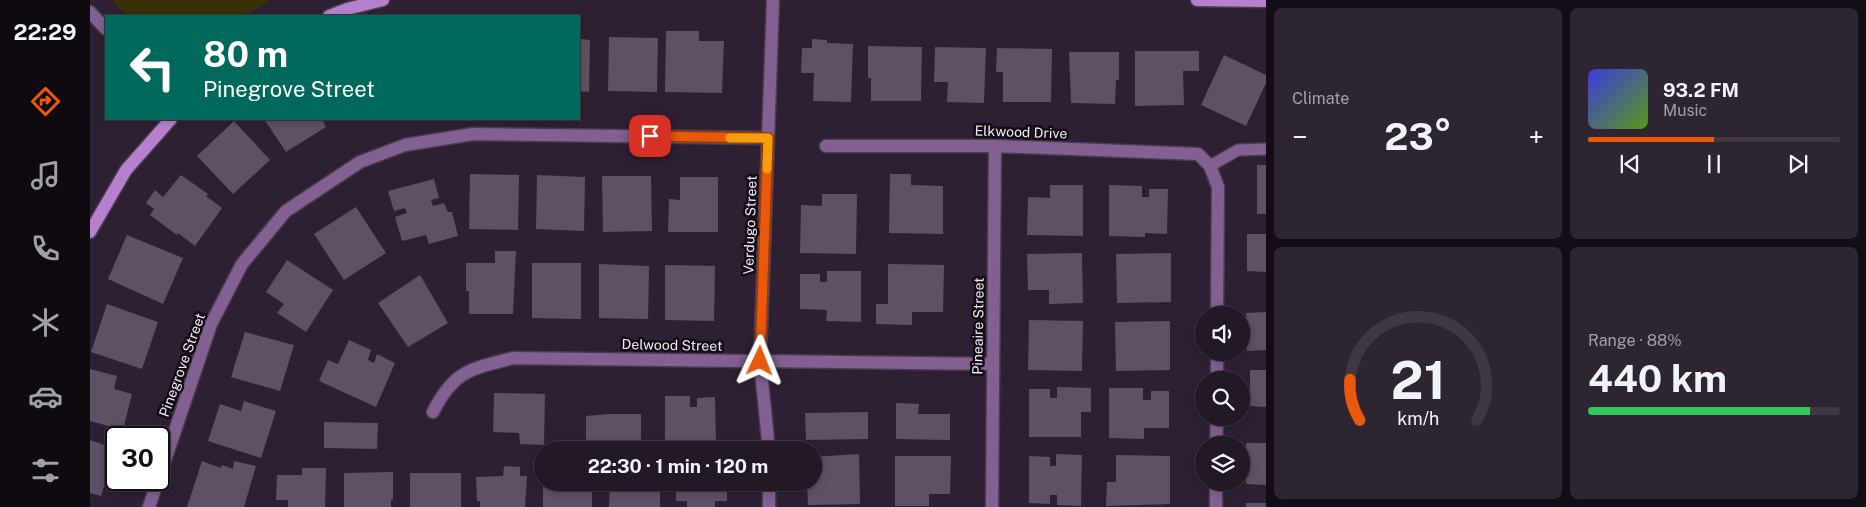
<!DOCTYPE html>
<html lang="en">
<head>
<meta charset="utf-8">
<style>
  :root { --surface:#221826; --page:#2e2532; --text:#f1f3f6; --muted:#a2a0a7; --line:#3f3743; --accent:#ea580c }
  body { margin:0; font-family:"Public Sans",sans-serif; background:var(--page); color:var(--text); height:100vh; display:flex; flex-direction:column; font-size:19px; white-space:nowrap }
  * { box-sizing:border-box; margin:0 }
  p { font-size:16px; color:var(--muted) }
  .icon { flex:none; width:28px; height:28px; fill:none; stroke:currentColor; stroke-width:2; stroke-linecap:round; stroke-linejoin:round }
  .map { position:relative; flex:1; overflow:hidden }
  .side { display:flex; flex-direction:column; gap:8px; padding:8px; background:#130d15; width:600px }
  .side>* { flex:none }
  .top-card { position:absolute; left:15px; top:15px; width:475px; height:105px; border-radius:0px; box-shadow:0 2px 8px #0003,0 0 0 1px var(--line); background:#00695c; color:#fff; overflow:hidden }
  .buttons { position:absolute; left:1105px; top:306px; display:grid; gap:10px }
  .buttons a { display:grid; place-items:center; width:55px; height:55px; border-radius:50%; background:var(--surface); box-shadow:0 2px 8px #0003,0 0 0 1px var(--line); font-size:25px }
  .speed { position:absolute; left:15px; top:426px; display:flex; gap:10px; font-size:25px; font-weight:700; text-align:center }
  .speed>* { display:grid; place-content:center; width:65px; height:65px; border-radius:50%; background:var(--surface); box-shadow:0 2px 8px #0003,0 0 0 1px var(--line); line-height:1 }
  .speed .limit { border:2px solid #111; border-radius:8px; background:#fff; color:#111 }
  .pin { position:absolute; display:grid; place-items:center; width:42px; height:42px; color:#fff; margin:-21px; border-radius:10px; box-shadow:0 2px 8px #0006 }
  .me { position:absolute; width:55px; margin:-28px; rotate:2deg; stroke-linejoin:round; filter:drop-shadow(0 0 4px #0008) }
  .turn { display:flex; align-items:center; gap:18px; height:105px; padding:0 15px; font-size:22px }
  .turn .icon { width:65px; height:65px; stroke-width:2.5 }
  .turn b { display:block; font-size:35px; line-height:42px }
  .big { font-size:38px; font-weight:700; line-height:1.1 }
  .side .card { flex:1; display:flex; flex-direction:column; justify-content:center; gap:8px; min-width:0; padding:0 18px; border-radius:8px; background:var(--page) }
  .side .dial { align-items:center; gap:0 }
  .dial svg { height:130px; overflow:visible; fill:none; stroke:var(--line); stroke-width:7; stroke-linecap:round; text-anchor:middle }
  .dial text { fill:var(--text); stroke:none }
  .song { display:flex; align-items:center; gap:15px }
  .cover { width:60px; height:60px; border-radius:8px; background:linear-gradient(135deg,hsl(240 70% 55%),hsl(90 70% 35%)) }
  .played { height:5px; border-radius:2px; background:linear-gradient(90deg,var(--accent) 50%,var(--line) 50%) }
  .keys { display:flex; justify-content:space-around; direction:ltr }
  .heat { display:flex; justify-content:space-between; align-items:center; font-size:28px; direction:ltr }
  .charge { height:8px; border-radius:4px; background:linear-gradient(90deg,#34c759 88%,var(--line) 0) }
  .side .tiles { flex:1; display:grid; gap:8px; grid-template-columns:repeat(2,1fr) }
  .trip { position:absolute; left:444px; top:441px; width:288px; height:50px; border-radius:25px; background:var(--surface); box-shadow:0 2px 8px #0003,0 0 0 1px var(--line); font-weight:700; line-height:50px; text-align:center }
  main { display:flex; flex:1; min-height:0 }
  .menu { display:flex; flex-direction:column; width:90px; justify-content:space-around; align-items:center; background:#0e0a0f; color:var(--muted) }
  .menu .icon { width:35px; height:35px }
  .menu .selected { color:var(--accent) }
  .menu b { font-size:22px; color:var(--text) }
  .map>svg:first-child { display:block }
  .green { fill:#393007 }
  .building { fill:#5e5065 }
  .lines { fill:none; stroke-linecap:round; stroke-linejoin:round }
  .lane-casing { stroke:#493c4e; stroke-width:14 }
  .street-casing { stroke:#493c4e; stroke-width:15 }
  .secondary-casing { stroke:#493c4e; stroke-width:15 }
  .lane { stroke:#826091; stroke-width:11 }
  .street { stroke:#826091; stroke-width:12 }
  .secondary { stroke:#b780cf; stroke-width:12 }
  .route-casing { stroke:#983908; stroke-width:12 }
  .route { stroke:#ea580c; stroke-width:9 }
  .slow { stroke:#f59e0b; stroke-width:9 }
  .labels { text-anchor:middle; stroke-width:5; stroke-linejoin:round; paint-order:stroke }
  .street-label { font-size:14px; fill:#f2e9f6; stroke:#130d15 }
</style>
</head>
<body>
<main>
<nav class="menu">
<b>22:29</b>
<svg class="icon selected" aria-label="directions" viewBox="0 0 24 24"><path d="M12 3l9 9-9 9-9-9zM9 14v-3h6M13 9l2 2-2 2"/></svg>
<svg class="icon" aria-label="music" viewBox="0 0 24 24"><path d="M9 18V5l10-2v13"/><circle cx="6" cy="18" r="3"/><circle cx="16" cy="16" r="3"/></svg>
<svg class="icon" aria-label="phone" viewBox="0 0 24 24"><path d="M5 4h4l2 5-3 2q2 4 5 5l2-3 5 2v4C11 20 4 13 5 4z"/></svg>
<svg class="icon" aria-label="climate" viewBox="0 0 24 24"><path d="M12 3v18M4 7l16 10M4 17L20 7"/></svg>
<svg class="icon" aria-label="car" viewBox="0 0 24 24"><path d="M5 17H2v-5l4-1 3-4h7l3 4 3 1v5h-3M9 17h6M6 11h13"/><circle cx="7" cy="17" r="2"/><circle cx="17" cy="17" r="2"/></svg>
<svg class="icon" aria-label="filters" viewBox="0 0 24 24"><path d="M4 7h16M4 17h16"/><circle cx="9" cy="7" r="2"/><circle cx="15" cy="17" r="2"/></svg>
</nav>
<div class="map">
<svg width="1176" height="507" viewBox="0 0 1176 507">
  <rect width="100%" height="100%" fill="#2e2033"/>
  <path class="green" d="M22,0H180L155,16H37Z"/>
  <path class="building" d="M489,31H491V39L500,40L499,92L489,91Z
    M576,31H609V41H634L632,93L575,92Z
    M519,37L568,38L567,92L518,91Z
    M722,39L737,40V43L763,44L761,102L723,101L724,73H711L712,48H722Z
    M778,46L832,47L831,101H781V78H778Z
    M845,47L896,48L894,103L857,102L858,82H844Z
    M907,48L962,49L961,102H913V72H906Z
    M1045,51H1109V71H1093L1094,105L1045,106Z
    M979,52H1029V80H1026L1025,104L981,103Z
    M1134,55L1176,75V83L1156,126L1111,105Z
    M174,119H232L236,127L196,152Z
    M144,121L180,160L143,194L107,156Z
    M1167,165H1176V214H1167Z
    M380,174L429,175L428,230L379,229Z
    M800,174H821V185L853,186V234L799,233Z
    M91,175L118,194L116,196L132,208L105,246L88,233L87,235L60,215L64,209L56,203L65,190L73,197Z
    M447,175L495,177L494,231L446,229Z
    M512,176H561L562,231L513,232Z
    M590,177H628V232H578L579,199L590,200Z
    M344,179L349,198L341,200L343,206L354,203L358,212H362L368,236L339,244L336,235L312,241L305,217L317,213L315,208L304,211L298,191Z
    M960,185H993V236L937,235L938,197L960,198Z
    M1019,185L1052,186V197H1059V189H1078L1077,234L1055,233V237L1019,236Z
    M732,194H767L766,254L710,253L711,205L732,206Z
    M266,207L296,253L254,280L224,234Z
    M1157,234H1176V272L1157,271Z
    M37,235L93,258L73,304L18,279Z
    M405,251H426L423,314H379V291H376V263H405Z
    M992,253L993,303L959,304V290H938L937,254Z
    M1081,253V302L1027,303L1026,254Z
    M197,260L243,290L216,332L187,313L194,304L176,292Z
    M442,263H491V319L442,318Z
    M509,264L559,266L558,319L509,318Z
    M798,264L854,265L853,312H822V325L786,324V304H798Z
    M575,265L625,266L624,321L575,320Z
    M737,271H771V322L736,321L737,310L710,309V274H730V282H737Z
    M330,275L358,323L318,347L288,303Z
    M17,304L68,322L52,369L1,352Z
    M1176,312V350L1157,351L1156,313Z
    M939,320L993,321L992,371L938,370Z
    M1080,321V370L1026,371L1025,322Z
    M155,332L204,345L190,391L141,377Z
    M259,340L281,350L278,360L284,363L287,354L305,363L286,407L229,381L238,360L248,364Z
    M0,369L27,376L24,389L42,394L33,430L0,421Z
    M1160,370H1176V407L1160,406Z
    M967,387L1001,388V412H991V437H939V389H960V398H967Z
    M1019,388H1053V400H1061V391H1079V428H1054V439L1019,438Z
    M404,393L455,394L454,445L430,444L429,433L403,432Z
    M575,396H600V407H607V398L625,397L626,444L575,445Z
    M154,401L186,411L171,458L118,441L130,404L151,411Z
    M806,403L829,404L828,414H860V440L806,439Z
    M778,412V439L716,440L715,413Z
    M518,414H551V440H516V448H496V416Z
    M234,422L288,423L287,449L234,448Z
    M0,440L26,449L11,496L0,493Z
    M1156,443H1176V485L1156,484Z
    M769,454L770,504L718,505L717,482H722V457Z
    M966,454L992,455L991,506L967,505V495H960V504L939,503V456L960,457V466H966Z
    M1026,455L1080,456V504L1016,506L1017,482H1026Z
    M805,456H861L860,494H839V506H805Z
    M112,461L131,468L132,465L143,469L144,461L166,466L154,507H97Z
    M414,466L430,467V476H437L435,507H390V501H387L386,477L413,476Z
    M212,468H236L235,507H198V500H186L187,475H212Z
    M303,472V499L301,500V507H254V473Z
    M320,473H371V507H320Z
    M453,482H502V507H453Z
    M520,482H574V485L570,486V507H519Z
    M586,482H637V501H625V507H597V501H586Z
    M1156,503H1176V507H1156Z"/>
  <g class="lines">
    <defs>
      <path id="lane" d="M1120,166L1148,150L1176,149"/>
      <path id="street" d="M0,12L16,29
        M736,146H905L1108,154L1120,166L1128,187L1127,315
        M1127,380V352
        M343,412C364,370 381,369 423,358L902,364
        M1126,445L1127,418
        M679,450L670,361L683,0
        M69,478L121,324L152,264L196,211L270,162L315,145L383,134L678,138
        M679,482V507
        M59,507L68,480
        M902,507L905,146
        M1126,507V482"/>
      <path id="secondary" d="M1107,0L1176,1
        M239,16L257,9L293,0
        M0,232L36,170L81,119"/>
    </defs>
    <use href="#lane" class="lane-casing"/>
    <use href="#street" class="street-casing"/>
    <use href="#secondary" class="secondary-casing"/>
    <use href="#lane" class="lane"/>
    <use href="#street" class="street"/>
    <use href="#secondary" class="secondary"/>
  </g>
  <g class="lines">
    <defs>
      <path id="route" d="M560,136L678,138L670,361"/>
    </defs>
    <use href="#route" class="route-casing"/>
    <use href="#route" class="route"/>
    <path class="slow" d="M640,138H678L677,169"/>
  </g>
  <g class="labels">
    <g class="street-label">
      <text transform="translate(931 132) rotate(2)" y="5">Elkwood Drive</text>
      <text transform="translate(660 225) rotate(-88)" y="5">Verdugo Street</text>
      <text transform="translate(888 326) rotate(-89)" y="5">Pineaire Street</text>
      <text transform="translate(582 345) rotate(1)" y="5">Delwood Street</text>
      <text transform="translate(92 365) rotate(-70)" y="5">Pinegrove Street</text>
    </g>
  </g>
</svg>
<div class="buttons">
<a><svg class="icon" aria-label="sound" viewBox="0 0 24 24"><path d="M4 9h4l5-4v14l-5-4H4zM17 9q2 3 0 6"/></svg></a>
<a><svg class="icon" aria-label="search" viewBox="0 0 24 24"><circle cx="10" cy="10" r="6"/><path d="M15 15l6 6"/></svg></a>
<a><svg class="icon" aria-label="layers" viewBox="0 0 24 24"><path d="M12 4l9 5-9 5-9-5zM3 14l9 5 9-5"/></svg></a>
</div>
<div class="speed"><div class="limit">30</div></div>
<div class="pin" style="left:560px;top:136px;background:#d93025"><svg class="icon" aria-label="arrive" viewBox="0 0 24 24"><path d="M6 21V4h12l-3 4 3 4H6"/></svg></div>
<svg class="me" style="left:670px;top:361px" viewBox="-20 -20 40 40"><path d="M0-17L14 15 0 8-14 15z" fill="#ea580c" stroke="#fff" stroke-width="4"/></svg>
<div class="trip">22:30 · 1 min · 120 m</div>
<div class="top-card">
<div class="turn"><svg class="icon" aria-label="left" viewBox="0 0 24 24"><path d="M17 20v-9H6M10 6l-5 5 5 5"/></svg><div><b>80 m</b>Pinegrove Street</div></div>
</div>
</div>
<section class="side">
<div class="tiles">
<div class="card"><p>Climate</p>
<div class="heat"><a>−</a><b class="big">23°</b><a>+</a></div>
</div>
<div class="card">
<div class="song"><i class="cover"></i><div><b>93.2 FM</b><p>Music</p></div></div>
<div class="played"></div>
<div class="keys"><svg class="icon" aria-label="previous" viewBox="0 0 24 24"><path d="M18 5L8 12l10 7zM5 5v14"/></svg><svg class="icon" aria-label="pause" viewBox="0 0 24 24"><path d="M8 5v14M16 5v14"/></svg><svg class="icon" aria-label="next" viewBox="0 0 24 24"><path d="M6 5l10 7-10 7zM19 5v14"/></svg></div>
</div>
<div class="card dial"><svg viewBox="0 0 100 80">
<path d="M14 69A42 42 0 1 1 86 69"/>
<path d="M14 69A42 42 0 0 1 8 44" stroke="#ea580c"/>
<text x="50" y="56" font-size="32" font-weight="700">21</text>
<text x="50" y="72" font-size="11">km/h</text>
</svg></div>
<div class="card"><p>Range · 88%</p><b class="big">440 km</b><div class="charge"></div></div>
</div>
</section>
</main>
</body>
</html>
